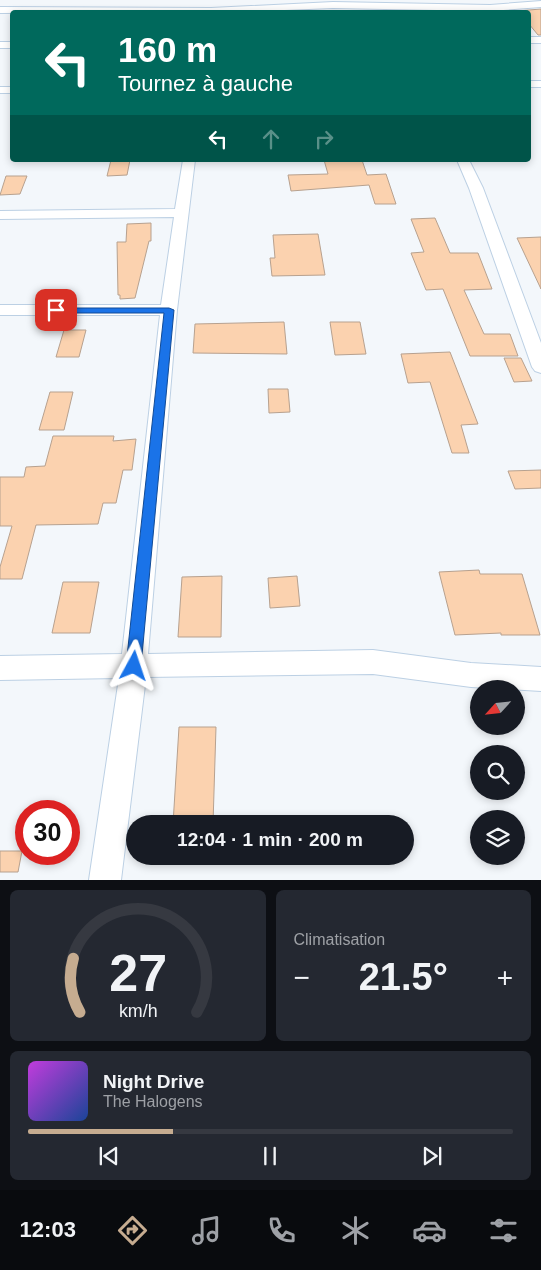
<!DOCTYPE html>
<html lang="fr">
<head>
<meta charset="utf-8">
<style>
  :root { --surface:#171b24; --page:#242831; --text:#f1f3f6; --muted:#9ea1a6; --line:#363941; --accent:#c6ac90 }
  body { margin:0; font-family:Helvetica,sans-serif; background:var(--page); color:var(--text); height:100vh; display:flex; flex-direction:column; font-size:19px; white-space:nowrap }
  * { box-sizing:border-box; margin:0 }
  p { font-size:16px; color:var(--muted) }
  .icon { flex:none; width:28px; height:28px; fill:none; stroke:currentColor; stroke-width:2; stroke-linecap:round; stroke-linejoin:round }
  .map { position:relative; height:880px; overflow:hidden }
  .drawer { display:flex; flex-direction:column; gap:10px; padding:10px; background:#0d0f14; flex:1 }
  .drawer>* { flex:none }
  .guide { position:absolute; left:10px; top:10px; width:521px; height:152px; border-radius:5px; box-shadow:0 2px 8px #0003; background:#00695c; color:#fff; overflow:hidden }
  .needle { width:32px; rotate:243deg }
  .buttons { position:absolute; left:470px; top:680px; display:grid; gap:10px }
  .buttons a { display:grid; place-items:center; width:55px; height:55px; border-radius:50%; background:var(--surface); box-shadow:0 2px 8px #0003; font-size:25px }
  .speed { position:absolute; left:15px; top:800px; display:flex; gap:10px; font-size:25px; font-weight:700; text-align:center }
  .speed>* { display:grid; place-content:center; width:65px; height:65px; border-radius:50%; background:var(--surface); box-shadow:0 2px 8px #0003; line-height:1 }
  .speed .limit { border:8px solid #d22; background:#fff; color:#111 }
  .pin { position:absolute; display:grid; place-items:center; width:42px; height:42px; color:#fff; margin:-21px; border-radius:10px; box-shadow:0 2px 8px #0006 }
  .me { position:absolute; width:55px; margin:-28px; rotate:5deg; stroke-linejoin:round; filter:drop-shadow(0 0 4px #0008) }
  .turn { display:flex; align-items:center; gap:18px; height:105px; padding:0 25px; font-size:22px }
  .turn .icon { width:65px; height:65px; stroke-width:2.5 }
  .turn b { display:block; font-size:35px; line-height:42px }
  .lanes { display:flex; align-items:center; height:48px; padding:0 25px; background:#0003; justify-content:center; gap:25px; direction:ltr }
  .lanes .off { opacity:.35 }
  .big { font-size:38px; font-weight:700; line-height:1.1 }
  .drawer .widget { flex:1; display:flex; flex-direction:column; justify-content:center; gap:8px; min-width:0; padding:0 18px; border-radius:8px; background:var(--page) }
  .drawer .dial { align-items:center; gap:0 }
  .dial svg { height:130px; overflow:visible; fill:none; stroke:var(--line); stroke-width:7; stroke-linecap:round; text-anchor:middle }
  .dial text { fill:var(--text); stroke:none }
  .song { display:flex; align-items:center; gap:15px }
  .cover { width:60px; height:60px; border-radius:8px; background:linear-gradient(135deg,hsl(290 70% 55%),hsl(220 70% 35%)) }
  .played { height:5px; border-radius:2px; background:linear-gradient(90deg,var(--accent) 30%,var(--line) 30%) }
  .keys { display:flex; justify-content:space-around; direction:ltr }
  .heat { display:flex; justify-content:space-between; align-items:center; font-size:28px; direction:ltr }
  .drawer .tiles { flex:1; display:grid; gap:10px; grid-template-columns:1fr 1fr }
  .widget:last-child { grid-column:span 2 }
  .trip { position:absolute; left:126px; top:815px; width:288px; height:50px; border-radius:25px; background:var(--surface); box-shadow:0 2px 8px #0003; font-weight:700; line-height:50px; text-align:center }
  .menu { display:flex; height:80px; justify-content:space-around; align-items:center; background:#090b0e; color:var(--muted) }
  .menu .icon { width:35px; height:35px }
  .menu .current { color:var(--accent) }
  .menu b { font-size:22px; color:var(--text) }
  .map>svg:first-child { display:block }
  .building { fill:#fbd2af; stroke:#b7a18f }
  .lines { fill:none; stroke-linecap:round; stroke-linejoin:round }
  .street-casing { stroke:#bcd0e4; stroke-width:2 }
  .street { fill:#fff; fill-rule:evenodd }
  .route { fill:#1a73e8; stroke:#114b97 }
</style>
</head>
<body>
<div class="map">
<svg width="541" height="880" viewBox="0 0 541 880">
  <rect width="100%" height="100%" fill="#f3f7fb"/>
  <path class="building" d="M541,9V35H538L529,24V12L517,11Z
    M111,160H130L127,175L107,176Z
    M324,160H362L367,175L386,174L396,204H375L369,185L291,191L288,175L328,174Z
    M6,176H27L20,194L0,195Z
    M435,218L450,253H478L492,289L464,290L484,334H510L518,356H470L443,289L426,290L411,253L424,252L411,219Z
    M151,223V241H149L135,298L120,299V295H118L117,242H126L127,224Z
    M318,234L325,275L272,276L270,258H275L273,235Z
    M541,237V289L517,238Z
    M284,322L287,354L193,353L195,324Z
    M330,322H360L366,354L335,355Z
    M64,330H86L79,357H56Z
    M450,352L478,424L461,425L469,453H452L430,382L408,383L401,354Z
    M504,358H521L532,381L514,382Z
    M268,389H288L290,412L269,413Z
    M50,392H73L64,430H39Z
    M53,436H114L113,441L136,439L132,470H123L116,503H103L98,524L36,525L22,579H0V567L12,526H0V477H24L26,467L45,466Z
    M541,470V488L515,489L508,471Z
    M479,570L480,574H522L540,635H501V633L455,635L439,572Z
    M222,576L221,637H178L182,577Z
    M297,576L300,606L270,608L268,578Z
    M63,582H99L90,633H52Z
    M179,727H216L213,824H173Z
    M0,851H22L18,872H0Z"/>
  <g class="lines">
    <defs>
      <path id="street" d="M541,1V7L490,11L333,8L234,12L0,13V7L211,8L333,2L490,5Z
        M529,37H541V43H529Z
        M0,42H12V48H0Z
        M529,81H541V87H529Z
        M0,87H12V93H0Z
        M183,160H195L177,310L148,654L373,650L471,663L541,667V691L471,687L373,674L146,677L121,880H89L119,678L0,680V656L122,654L160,315H0V305H161L174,217L0,219V211L175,209Z
        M457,160H469L483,188L541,343V373L535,371L532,367L469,188Z"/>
    </defs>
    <use href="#street" class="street-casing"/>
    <use href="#street" class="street"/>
  </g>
  <path class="route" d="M53,308H169L174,310L141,666L139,671L134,673L128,671L126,666L164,313H56L53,312Z"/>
</svg>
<div class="buttons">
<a><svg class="needle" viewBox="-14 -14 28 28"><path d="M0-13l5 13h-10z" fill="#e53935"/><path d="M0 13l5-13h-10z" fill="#9ea1a6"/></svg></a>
<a><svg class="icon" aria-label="search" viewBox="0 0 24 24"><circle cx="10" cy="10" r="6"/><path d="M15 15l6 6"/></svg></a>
<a><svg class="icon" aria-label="layers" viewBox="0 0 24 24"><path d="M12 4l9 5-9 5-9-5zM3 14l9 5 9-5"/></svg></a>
</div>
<div class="speed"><div class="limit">30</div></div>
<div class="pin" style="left:56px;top:310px;background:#d93025"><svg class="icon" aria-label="arrive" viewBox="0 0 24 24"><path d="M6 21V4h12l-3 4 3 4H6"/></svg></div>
<svg class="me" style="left:134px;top:666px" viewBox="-20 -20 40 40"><path d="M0-17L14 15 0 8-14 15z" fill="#1a73e8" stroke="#fff" stroke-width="4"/></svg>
<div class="trip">12:04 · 1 min · 200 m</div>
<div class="guide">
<div class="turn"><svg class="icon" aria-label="left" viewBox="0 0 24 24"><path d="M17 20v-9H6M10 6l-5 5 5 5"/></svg><div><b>160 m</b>Tournez à gauche</div></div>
<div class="lanes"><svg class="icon" aria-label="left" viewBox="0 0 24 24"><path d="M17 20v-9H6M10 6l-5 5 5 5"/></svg><svg class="icon off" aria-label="ahead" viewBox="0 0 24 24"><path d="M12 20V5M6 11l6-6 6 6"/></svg><svg class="icon off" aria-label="right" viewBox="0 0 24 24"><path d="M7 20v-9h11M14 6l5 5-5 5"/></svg></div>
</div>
</div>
<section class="drawer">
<div class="tiles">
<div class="widget dial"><svg viewBox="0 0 100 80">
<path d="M14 69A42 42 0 1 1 86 69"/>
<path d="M14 69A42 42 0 0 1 10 36" stroke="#c6ac90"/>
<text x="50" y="56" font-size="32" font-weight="700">27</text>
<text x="50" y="72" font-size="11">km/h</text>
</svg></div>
<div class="widget"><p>Climatisation</p>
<div class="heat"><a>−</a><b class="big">21.5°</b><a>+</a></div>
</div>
<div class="widget">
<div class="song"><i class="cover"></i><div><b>Night Drive</b><p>The Halogens</p></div></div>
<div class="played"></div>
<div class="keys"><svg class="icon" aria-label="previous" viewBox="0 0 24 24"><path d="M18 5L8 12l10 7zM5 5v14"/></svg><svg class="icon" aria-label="pause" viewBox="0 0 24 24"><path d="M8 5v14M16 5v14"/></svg><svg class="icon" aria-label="next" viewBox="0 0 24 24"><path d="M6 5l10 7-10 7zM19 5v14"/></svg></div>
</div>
</div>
</section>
<nav class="menu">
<b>12:03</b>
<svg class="icon current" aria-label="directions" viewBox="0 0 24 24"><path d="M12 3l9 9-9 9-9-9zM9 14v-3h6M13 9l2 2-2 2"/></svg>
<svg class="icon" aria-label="music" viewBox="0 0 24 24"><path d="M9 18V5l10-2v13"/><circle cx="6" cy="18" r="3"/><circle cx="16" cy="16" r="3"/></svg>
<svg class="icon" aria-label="phone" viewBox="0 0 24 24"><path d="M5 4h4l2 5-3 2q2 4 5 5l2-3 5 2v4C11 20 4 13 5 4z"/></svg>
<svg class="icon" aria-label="climate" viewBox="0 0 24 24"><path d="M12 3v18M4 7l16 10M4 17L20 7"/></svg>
<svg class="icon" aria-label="car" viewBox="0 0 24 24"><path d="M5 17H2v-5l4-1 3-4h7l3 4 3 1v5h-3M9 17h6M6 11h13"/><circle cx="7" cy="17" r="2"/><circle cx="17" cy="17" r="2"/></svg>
<svg class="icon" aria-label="filters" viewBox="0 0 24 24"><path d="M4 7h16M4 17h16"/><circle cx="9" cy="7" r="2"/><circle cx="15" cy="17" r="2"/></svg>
</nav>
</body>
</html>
